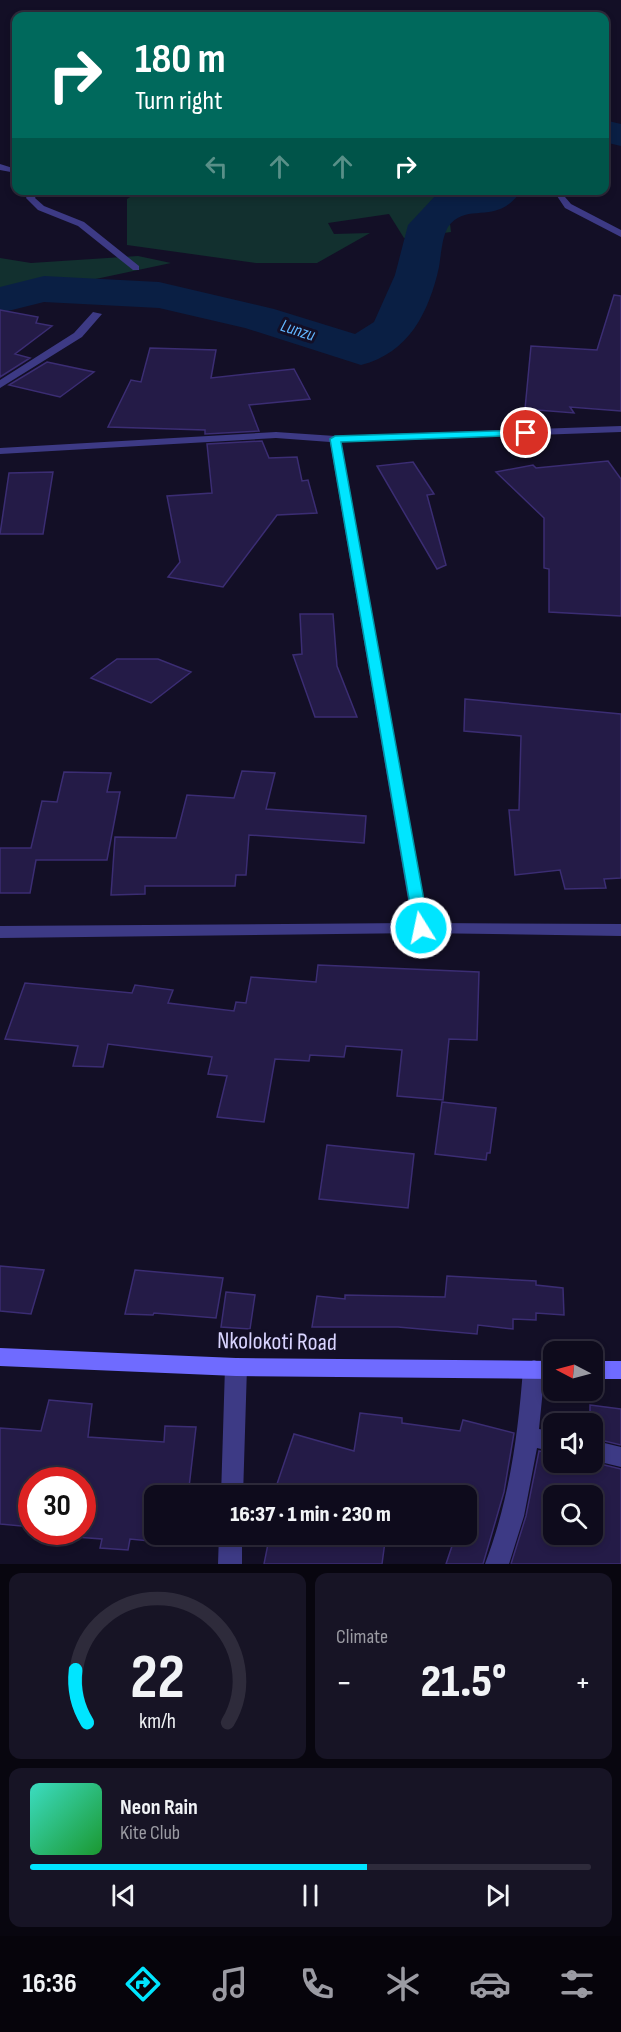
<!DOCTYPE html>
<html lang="en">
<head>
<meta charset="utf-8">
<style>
  :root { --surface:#0e0b1c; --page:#171425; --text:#f1f3f6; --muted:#9b9ba3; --line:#2e2b3b; --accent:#00e5ff }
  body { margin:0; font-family:"Sofia Sans Condensed",sans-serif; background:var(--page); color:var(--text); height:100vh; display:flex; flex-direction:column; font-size:22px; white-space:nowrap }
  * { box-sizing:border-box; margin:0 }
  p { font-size:20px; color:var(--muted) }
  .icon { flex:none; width:33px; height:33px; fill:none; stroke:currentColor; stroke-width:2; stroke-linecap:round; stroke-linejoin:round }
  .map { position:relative; height:1564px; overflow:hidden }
  .drawer { display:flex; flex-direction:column; gap:9px; padding:9px; background:#08060f; flex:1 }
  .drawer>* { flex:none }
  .guide { position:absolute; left:12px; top:12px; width:597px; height:183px; border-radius:12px; box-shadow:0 3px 9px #0003,0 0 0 2px var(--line); background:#00695c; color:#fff; overflow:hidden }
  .needle { width:39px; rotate:276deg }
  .buttons { position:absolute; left:543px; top:1341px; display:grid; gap:12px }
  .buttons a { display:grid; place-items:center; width:60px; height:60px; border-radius:12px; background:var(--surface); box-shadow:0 3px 9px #0003,0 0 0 2px var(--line); font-size:30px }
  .speed { position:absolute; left:18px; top:1467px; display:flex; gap:12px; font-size:30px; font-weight:700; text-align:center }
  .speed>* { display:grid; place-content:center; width:78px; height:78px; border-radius:50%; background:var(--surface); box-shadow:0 3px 9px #0003,0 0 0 2px var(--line); line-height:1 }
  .speed .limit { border:9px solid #d22; background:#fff; color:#111 }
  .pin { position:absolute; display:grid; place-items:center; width:51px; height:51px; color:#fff; margin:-26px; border:3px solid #fff; border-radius:50%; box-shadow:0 2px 6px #0007 }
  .me { position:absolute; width:66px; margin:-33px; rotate:350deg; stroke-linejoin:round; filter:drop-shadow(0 0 4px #0008) }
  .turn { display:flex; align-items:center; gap:21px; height:126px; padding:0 24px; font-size:27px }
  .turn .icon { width:78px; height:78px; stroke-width:2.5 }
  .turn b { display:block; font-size:42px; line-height:51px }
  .lanes { display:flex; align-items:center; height:57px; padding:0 24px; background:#0003; justify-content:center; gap:30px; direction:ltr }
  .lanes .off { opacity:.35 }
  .big { font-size:45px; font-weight:800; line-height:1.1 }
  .drawer .card { flex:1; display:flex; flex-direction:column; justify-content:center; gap:9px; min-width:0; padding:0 21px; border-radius:12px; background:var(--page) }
  .drawer .dial { align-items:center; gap:0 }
  .dial svg { height:156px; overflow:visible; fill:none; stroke:var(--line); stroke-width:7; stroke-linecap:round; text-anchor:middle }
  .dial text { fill:var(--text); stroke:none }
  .song { display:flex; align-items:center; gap:18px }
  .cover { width:72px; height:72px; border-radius:9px; background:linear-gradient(135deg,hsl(170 70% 55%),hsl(130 70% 35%)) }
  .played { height:6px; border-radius:3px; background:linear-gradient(90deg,var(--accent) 60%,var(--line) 60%) }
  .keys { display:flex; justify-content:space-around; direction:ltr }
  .heat { display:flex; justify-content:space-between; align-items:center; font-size:33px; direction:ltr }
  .drawer .tiles { flex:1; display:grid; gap:9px; grid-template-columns:1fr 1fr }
  .card:last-child { grid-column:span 2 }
  .trip { position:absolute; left:144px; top:1485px; width:333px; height:60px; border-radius:12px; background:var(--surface); box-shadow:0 3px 9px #0003,0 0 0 2px var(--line); font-weight:800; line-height:60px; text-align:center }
  .dock { display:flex; height:96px; justify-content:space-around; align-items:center; background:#06040b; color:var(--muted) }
  .dock .icon { width:42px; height:42px }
  .dock .selected { color:var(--accent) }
  .dock b { font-size:27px; color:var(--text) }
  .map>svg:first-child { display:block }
  .green { fill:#12302f }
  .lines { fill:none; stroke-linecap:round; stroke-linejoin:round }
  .river { fill:#0a1f44; fill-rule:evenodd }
  .building { fill:#241b47; stroke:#3b2d73; stroke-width:1.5; fill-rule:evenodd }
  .street { fill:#3d3a85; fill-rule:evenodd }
  .secondary { fill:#6f6bff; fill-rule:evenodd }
  .route { fill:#00e5ff; stroke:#0095a6; stroke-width:1.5 }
  .labels { text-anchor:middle; stroke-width:6; stroke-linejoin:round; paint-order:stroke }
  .far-water-label { font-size:18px; font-style:italic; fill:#62b6ff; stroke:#130f26 }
  .near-street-label { font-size:24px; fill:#d9d4ff; stroke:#130f26 }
</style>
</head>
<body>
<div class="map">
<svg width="621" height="1564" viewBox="0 0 621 1564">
  <rect width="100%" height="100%" fill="#130f26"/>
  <path class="green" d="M141,190H506V191L500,194L446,191L451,232L404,238L389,214L328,223L334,234L370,233L317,263H256L127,245V199Z
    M138,256L171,263L6,298L0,309V258L31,263Z"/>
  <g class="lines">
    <path class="river" d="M604,120L621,124V146L604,142Z
      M522,190C496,228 467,200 448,227C442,237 441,255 439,267C429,312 409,353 361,365L245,328L159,308L44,302L0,313V287L44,276L159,282L274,309L355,334L374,322L395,275L408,225L436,195L450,191Z"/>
  </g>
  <path class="building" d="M614,295L621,296V411L570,407L574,413L525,409L531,346L597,350Z
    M0,310L38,317L36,323L52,326L15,354L30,358L0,377Z
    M150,348L216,350L211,378L294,369L310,399L249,405L259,431L205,434V430L108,427L131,380L141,382Z
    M47,362L94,372L60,397L9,385Z
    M262,441L269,458L297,457L302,481L308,480L317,513L277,515L223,587L168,577L180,562L167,496L212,493L207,444Z
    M608,461L621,479V616L549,612V569L544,568V518L496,472L533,465L536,468Z
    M413,462L434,494L427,495L446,565L437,569L377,466Z
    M53,472L43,534H0L9,473Z
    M300,614H333L337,666L357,717H315L293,655L302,654Z
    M117,659H158L191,672L151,703L91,678Z
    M465,699L621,714V878L604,879L606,888L565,889L560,870L515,875L509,810H519L521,736L464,731Z
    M242,771L275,773L266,809L366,816L364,843L249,835L246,875H236L235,886H145V894L111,895L115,837L176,838L187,795L234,798Z
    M64,772L111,773L107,792H120L107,860H36L30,893H0V848H31L42,801L57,802Z
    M318,965L479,972L477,1040L449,1039L443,1100L397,1096L402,1050L346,1046L344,1057L310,1055L309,1061L275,1059L264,1122L217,1117L227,1076L208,1074L212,1057L108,1044L103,1067L73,1066L78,1046L5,1039L25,983L132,993L135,985L173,990L168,1003L234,1011L236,1002L246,1003L251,977L316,982Z
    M442,1102L496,1108L490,1153H487L486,1160L435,1154Z
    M327,1145L414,1154L408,1208L319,1199Z
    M0,1266L44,1270L31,1314L0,1311Z
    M135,1270L223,1278L216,1318L154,1313L153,1315L125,1314Z
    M447,1276L536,1281V1285L563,1288L564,1315L536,1313V1320L513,1319V1329L478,1325L477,1334L398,1327H312L317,1296L345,1299V1295L445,1297Z
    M226,1292L255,1295L250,1329L221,1327Z
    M49,1400L92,1404L88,1437L164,1442L165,1426L196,1427L188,1496H154V1534H182L180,1544L130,1539L128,1550L100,1548L102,1539L48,1535V1532H82V1480H32V1527L0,1524V1428L41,1431Z
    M590,1405L621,1409V1445L592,1438V1424H559V1415L590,1419Z
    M360,1413L402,1418V1423L460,1431L463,1420L514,1433L504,1492L483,1564H446L456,1534H466V1496H308L276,1487L294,1434L354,1451Z
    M539,1451L554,1454V1462H592L621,1469V1564H511L526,1516ZM554,1496H592V1534H554Z
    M270,1534H386L382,1564H264Z"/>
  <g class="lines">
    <path class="street" d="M0,164L16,169V173L0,170Z
      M30,190H39L35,198L44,206L84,222L139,266V270H133L78,226L38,210L26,198Z
      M553,190H559L571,204L621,230V237L565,208Z
      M93,312L102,314L82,337L0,388V380L74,333Z
      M621,426V432L341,442L428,923L621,924V936L421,933L0,938V926L412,923L330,442L276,438L0,454V448L276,432L335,436Z
      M236,1358L243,1361L247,1367L243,1496H221L225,1367L229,1361Z
      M534,1360L542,1363L545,1369L539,1429L554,1432V1452L537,1448L524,1516L509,1564H485C509,1501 518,1436 523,1369L526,1363Z
      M592,1440L621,1447V1467L592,1460Z
      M219,1534H242V1564H218Z"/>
    <path class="secondary" d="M0,1348L236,1358L554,1361V1379L236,1376L0,1366Z
      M592,1361H621V1379H592Z"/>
  </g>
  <path class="route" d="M526,430L531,433L529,435L341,442L429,928L421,933L414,928L330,439L335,436Z"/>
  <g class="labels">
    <g class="far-water-label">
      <text transform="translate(298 330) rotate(18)" y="6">Lunzu</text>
    </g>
    <g class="near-street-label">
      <text transform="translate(277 1341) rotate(1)" y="8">Nkolokoti Road</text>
    </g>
  </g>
</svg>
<div class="buttons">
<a><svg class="needle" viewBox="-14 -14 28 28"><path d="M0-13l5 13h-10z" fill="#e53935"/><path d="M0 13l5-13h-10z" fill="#9b9ba3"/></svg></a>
<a><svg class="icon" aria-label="sound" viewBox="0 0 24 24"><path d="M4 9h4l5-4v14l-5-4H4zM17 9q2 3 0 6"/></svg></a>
<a><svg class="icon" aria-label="search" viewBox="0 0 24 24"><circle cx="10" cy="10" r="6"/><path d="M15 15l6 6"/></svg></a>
</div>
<div class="speed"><div class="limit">30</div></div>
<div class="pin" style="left:526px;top:433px;background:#d93025"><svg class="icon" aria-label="arrive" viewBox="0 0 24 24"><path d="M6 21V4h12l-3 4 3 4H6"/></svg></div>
<svg class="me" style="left:421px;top:928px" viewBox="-20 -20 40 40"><circle r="17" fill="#00e5ff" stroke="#fff" stroke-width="3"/><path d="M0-11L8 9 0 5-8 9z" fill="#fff"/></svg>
<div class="trip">16:37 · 1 min · 230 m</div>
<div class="guide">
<div class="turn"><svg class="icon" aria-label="right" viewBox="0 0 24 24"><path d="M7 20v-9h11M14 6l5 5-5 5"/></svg><div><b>180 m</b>Turn right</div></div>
<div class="lanes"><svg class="icon off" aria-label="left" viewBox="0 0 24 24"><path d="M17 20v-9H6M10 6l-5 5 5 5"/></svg><svg class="icon off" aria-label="ahead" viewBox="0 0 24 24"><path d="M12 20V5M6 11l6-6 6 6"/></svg><svg class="icon off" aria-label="ahead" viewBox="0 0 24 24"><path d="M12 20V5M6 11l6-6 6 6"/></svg><svg class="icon" aria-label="right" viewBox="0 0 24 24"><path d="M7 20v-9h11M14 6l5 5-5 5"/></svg></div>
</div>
</div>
<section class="drawer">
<div class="tiles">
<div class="card dial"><svg viewBox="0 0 100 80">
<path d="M14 69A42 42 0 1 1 86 69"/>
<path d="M14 69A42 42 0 0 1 8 42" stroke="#00e5ff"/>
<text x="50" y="56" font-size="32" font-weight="700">22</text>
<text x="50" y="72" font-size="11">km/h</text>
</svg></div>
<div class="card"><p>Climate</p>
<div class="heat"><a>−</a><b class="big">21.5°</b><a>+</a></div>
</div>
<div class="card">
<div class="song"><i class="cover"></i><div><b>Neon Rain</b><p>Kite Club</p></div></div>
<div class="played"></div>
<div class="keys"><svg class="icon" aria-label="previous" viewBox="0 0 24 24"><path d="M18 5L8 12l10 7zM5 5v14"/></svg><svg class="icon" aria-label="pause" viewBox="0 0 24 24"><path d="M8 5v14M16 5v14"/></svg><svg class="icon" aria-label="next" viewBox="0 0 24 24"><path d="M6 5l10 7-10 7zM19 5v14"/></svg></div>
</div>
</div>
</section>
<nav class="dock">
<b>16:36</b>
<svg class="icon selected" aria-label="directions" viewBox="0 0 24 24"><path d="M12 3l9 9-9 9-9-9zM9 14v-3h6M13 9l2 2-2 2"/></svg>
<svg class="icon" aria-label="music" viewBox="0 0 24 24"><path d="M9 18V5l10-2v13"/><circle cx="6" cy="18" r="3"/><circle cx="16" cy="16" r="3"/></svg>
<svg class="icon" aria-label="phone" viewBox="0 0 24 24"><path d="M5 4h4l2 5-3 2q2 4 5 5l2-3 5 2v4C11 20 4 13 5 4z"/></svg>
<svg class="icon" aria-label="climate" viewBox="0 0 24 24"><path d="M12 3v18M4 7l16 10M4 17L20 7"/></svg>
<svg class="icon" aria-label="car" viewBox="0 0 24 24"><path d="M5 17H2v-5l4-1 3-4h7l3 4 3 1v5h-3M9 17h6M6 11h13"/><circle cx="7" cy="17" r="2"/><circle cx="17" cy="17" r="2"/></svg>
<svg class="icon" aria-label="filters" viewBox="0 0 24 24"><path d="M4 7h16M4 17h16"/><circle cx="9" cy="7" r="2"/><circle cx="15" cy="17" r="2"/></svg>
</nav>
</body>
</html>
